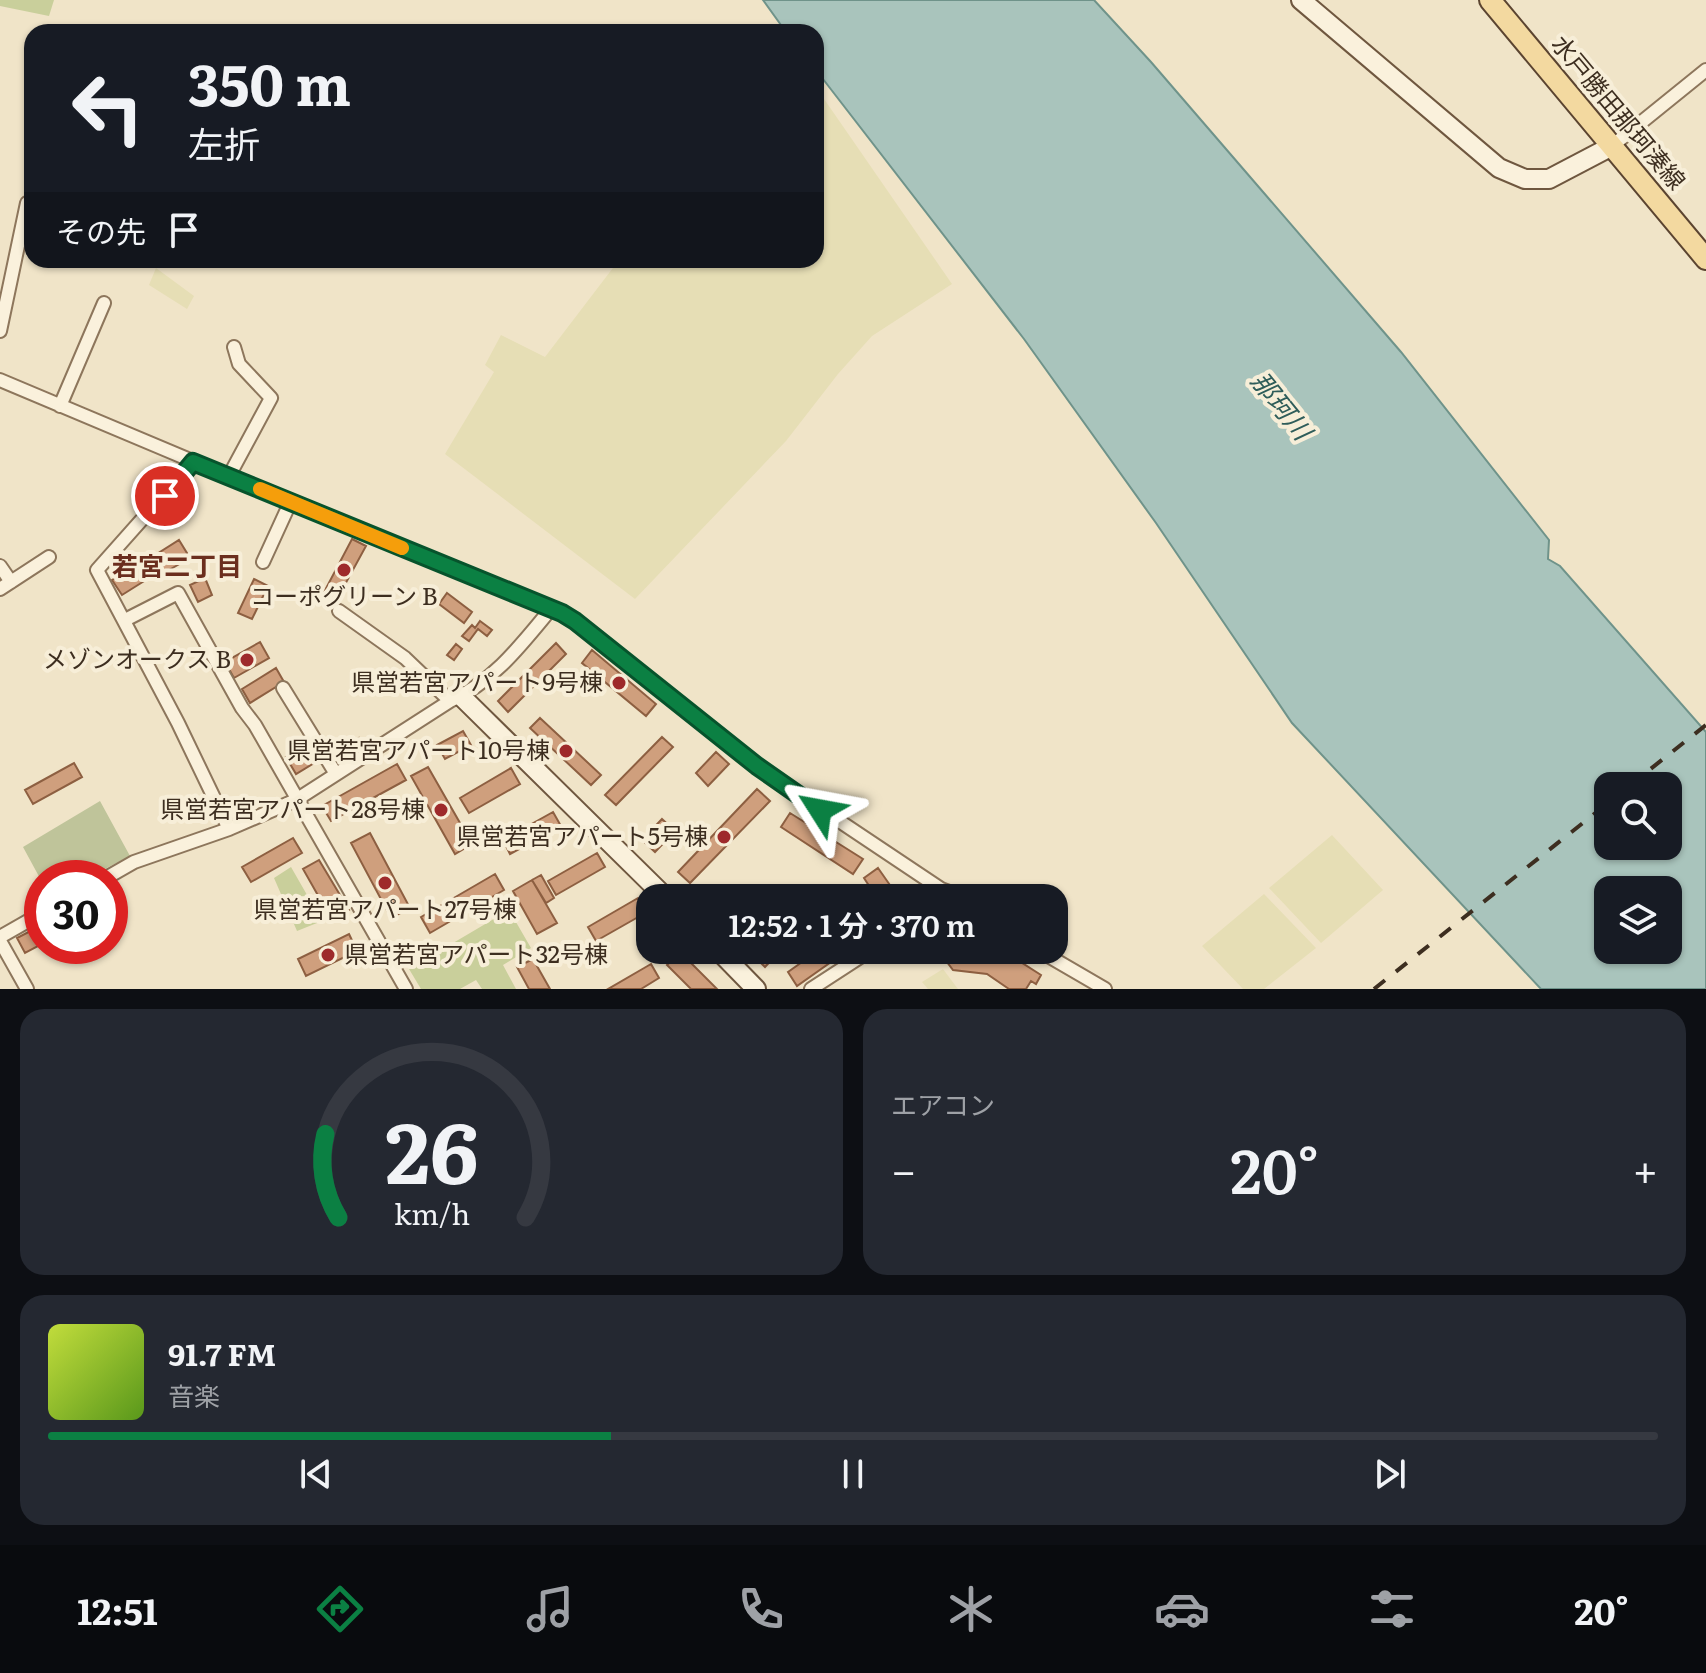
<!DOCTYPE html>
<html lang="ja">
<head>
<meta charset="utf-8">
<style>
  :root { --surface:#171b24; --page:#242831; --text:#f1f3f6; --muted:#9ea1a6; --line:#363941; --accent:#0b8043 }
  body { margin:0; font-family:Literata,"Noto Sans JP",serif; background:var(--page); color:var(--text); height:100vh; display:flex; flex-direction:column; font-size:30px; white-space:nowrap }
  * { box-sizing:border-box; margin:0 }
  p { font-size:26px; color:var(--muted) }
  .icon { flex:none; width:44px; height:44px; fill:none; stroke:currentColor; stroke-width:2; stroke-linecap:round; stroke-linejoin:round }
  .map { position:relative; height:989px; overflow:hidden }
  .side { display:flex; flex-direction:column; gap:20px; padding:20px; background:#0d0f14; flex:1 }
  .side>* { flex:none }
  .guide { position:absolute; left:24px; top:24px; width:800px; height:244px; border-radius:24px; box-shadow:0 2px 6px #0004; background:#171b24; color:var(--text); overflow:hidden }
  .fabs { position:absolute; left:1594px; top:772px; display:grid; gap:16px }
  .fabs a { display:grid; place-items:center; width:88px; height:88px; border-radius:16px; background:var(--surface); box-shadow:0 2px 6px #0004; font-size:40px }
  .speed { position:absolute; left:24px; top:860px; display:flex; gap:16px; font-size:40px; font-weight:700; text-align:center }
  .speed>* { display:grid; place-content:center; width:104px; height:104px; border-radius:50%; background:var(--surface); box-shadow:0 2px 6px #0004; line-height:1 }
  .speed .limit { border:12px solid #d22; background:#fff; color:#111 }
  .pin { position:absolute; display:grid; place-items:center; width:68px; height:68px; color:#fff; margin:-34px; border:4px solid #fff; border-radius:50%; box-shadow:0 2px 8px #0007 }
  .me { position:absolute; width:88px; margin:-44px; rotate:304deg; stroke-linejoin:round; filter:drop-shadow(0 0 6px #0008) }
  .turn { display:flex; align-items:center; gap:28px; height:168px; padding:0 32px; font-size:36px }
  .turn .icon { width:104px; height:104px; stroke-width:2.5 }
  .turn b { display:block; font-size:56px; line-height:68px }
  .then { display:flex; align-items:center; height:76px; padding:0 32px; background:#0003; gap:16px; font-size:30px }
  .big { font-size:60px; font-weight:600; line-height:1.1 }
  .side .widget { flex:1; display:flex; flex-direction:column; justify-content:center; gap:12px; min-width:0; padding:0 28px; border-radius:24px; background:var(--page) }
  .side .dial { align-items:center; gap:0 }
  .dial svg { height:208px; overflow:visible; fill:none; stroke:var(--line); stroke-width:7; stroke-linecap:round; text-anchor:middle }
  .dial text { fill:var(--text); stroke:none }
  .song { display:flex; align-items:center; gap:24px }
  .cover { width:96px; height:96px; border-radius:12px; background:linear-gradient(135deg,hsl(70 70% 55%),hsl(90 70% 35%)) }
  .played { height:8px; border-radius:4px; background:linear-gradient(90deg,var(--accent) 35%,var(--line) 35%) }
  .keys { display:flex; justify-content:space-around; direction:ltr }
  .heat { display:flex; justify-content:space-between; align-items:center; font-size:44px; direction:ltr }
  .side .tiles { flex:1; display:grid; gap:20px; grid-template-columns:1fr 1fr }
  .widget:last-child { grid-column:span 2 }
  .trip { position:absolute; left:636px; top:884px; width:432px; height:80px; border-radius:24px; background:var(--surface); box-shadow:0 2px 6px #0004; font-weight:600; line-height:80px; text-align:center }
  .dock { display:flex; height:128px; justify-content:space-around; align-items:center; background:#090b0e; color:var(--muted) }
  .dock .icon { width:56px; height:56px }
  .dock .current { color:var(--accent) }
  .dock b { font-size:36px; color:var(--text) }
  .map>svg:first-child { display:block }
  .farmland { fill:#e6deb5 }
  .green { fill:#c9cf9b }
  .cemetery { fill:#bfc49a }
  .water { fill:#a9c4bc; stroke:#6f938a; stroke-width:2; fill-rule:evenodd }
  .building { fill:#cf9f7d; stroke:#8d5f41; stroke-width:2 }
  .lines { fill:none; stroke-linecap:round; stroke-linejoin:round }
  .street-casing { stroke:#8d765c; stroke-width:16 }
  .secondary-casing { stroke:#6f573f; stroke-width:22 }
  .primary-casing { stroke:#5b4430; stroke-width:24 }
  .street { stroke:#faf1dc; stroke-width:12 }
  .secondary { stroke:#faf1dc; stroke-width:18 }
  .primary { stroke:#f3d9a0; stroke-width:20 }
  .rail { stroke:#3d2e20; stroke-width:4; stroke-dasharray:14 14; stroke-linecap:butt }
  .route-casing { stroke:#07532c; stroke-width:20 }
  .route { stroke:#0b8043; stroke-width:14 }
  .slow { stroke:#f59e0b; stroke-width:14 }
  .poi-dot { fill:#9e2a2b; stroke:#f7eed8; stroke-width:3 }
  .labels { text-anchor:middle; stroke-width:8; stroke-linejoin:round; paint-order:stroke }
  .street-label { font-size:24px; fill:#3d2e20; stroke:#f7eed8 }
  .poi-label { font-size:24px; fill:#3d2e20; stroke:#f7eed8; text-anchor:end }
  .water-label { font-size:26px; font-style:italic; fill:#2f5d5a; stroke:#f7eed8 }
  .neighbourhood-label { font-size:26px; font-weight:bold; fill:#6b2e1e; stroke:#f7eed8 }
</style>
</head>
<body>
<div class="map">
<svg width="1706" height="989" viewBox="0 0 1706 989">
  <rect width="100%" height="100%" fill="#f0e4c8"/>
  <path class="farmland" d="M822,96L952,284L872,336L838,374L786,441L635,599L445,454L494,372L485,365L501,335L545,357L619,260H816V97Z
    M156,268L194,296L187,309L149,285Z
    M1332,835L1383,890L1321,943L1269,888Z
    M1264,894L1316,948L1264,989H1243L1202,946Z
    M943,969L958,989H928L922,982Z"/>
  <path class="green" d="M0,0H54L49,16L0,6Z
    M291,867L322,921L297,931L274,878Z
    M509,910L531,948L503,965L516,989H482L476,980L460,989H421L409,969Z"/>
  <path class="cemetery" d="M100,801L130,856L87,878H42V882L23,847Z"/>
  <path class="water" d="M763,0H1094L1151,62L1401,352L1549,540L1548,559L1560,566L1706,732V989H1541L1292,723L1156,523L1024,339L816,70V32H786ZM1608,786H1668V846H1608ZM1608,890H1668V950H1608Z"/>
  <path class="building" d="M352,539L366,546L336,601L323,594Z
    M179,540L190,558L162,574L152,557Z
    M139,563L149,578L122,595L112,580Z
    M205,578L212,595L198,602L190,585Z
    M254,579L268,586L252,619L238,613Z
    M447,593L472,612L464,623L439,604Z
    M480,621L492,630L487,636L478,629L469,641L462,636L472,625L475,628Z
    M260,642L269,658L234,678L225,662Z
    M556,643L566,654L508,712L498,701Z
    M456,644L462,649L454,660L447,655Z
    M592,650L656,704L646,716L582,663Z
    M276,668L284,682L250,703L242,689Z
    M540,718L601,775L591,785L530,728Z
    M463,731L471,745L445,759L437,745Z
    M662,737L673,747L616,805L605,795Z
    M359,738L364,745L344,761L337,753Z
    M306,745L316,762L296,774L286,757Z
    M716,752L729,764L708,786L696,773Z
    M74,763L82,777L33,804L25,790Z
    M397,764L406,780L331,821L322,806Z
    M428,767L472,844L455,854L411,776Z
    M511,768L520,784L469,813L460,798Z
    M757,789L770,801L690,883L678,872Z
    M553,812L561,826L510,854L503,840Z
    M790,813L863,859L853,874L781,827Z
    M662,819L675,831L655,852L642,840Z
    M370,833L410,908L391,918L351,843Z
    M293,838L302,853L251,882L242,867Z
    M597,853L605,867L556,895L548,881Z
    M319,860L349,910L332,920L303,869Z
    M878,868L899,898H877L864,878Z
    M495,874L504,890L430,933L421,917Z
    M541,875L554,898L546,903L532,880Z
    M532,880L557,923L537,934L513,891Z
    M638,898L647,912L596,941L588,927Z
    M42,925V944L25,953L17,938Z
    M349,934L357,951L306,976L298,959Z
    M748,950H772L777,954L765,967Z
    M819,950H848L797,986L788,972Z
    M938,950H1002L1041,975L1036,984L1031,981L1026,989H1009L987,974L953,970Z
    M680,952L717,989H691L667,965Z
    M533,959L550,989H529L517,967Z
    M651,964L659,978L641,989H608Z"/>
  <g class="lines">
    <defs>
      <path id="street" d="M1612,146L1706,70
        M0,331L27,203
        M0,380L378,539L463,571L562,613L575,621L757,766L941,889V898
        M60,406L104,303
        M193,462L97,570L178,723L229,829
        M229,476L271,398L239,364L234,347
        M263,562L290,503
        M0,566L11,582
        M0,589L49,557
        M339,611L405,658L450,701
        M125,620L178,593L242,708L255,725L406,989
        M283,688L336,774
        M106,878L134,862L229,829L296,800L450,701C492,683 522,644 550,610
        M941,889L966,898
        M0,937L42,913
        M0,941L27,989
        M1038,950L1105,989
        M811,989L871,950"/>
      <path id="secondary" d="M1301,0L1499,168L1525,179H1549L1612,146
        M461,696L666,898
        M718,950L756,989"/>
      <path id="primary" d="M1490,0L1706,259"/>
    </defs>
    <use href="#street" class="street-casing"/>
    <use href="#secondary" class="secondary-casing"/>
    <use href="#primary" class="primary-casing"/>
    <use href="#street" class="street"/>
    <use href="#secondary" class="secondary"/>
    <use href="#primary" class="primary"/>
    <path class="rail" d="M1629,786L1706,725
      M1374,989L1608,803"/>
  </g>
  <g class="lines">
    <defs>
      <path id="route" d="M165,496L193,462L562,613L575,621L757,766L820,810"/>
    </defs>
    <use href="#route" class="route-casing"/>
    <use href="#route" class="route"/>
    <path class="slow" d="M260,489L402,548"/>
  </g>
  <g class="poi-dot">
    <circle cx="344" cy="570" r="8"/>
    <circle cx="247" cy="660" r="8"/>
    <circle cx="619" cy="683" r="8"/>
    <circle cx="566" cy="751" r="8"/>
    <circle cx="441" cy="810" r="8"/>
    <circle cx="724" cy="837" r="8"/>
    <circle cx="385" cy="883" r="8"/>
    <circle cx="328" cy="955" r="8"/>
  </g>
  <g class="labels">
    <g class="street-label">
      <text transform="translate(1618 113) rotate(50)" y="8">水戸勝田那珂湊線</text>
    </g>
    <g class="poi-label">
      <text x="344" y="605" text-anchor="middle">コーポグリーン B</text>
      <text x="231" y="668">メゾンオークス B</text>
      <text x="603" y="691">県営若宮アパート9号棟</text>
      <text x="550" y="759">県営若宮アパート10号棟</text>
      <text x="425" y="818">県営若宮アパート28号棟</text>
      <text x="708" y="845">県営若宮アパート5号棟</text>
      <text x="385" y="918" text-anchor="middle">県営若宮アパート27号棟</text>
      <text x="344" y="963" text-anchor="start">県営若宮アパート32号棟</text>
    </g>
    <g class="water-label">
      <text transform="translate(1281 406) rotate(51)" y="9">那珂川</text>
    </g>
    <g class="neighbourhood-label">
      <text x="177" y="576">若宮二丁目</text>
    </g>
  </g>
</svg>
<div class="fabs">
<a><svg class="icon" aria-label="search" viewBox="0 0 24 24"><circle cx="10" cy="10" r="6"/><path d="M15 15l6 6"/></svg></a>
<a><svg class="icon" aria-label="layers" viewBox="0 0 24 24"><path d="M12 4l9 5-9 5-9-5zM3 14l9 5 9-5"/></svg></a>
</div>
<div class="speed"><div class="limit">30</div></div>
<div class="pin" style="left:165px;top:496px;background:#d93025"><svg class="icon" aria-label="arrive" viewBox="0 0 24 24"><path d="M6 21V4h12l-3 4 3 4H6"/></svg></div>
<svg class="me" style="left:820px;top:810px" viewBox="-20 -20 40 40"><path d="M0-17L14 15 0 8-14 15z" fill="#0b8043" stroke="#fff" stroke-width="4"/></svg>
<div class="trip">12:52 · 1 分 · 370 m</div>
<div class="guide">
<div class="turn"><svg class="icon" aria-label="left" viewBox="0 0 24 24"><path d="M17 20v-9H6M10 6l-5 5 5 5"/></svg><div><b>350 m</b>左折</div></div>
<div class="then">その先<svg class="icon" aria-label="arrive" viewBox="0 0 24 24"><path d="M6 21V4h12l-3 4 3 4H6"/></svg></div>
</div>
</div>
<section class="side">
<div class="tiles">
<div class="widget dial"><svg viewBox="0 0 100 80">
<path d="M14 69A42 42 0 1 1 86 69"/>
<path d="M14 69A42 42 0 0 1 9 37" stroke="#0b8043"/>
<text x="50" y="56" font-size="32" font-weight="700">26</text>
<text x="50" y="72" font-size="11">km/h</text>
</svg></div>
<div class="widget"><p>エアコン</p>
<div class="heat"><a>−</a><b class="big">20°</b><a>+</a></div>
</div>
<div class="widget">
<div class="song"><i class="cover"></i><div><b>91.7 FM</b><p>音楽</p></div></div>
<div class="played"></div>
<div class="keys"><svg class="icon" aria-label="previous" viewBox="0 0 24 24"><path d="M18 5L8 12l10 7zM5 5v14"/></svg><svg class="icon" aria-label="pause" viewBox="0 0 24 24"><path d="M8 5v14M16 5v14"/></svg><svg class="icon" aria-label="next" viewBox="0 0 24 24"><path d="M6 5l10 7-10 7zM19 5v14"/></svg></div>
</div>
</div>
</section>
<nav class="dock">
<b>12:51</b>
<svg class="icon current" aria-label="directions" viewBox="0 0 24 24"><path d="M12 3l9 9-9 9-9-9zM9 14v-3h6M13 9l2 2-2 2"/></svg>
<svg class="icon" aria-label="music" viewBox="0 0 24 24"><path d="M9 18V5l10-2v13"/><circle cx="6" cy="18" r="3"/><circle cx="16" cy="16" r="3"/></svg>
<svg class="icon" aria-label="phone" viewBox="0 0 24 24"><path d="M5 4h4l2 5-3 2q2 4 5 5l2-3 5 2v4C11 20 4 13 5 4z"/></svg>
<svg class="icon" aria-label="climate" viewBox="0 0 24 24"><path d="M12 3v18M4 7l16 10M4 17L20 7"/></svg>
<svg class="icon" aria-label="car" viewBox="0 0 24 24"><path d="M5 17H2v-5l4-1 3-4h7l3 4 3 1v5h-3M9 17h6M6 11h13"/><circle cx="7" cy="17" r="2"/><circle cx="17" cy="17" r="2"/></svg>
<svg class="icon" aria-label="filters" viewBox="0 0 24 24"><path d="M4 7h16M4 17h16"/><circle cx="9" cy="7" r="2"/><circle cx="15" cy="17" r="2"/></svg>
<b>20°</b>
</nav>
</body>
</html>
